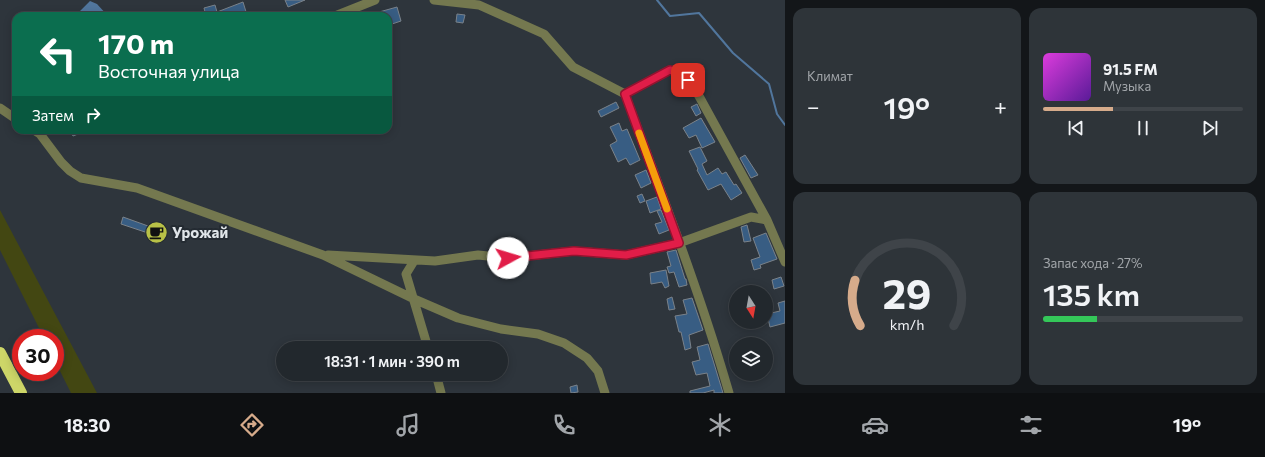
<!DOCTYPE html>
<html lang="ru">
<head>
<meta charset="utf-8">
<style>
  :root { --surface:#22282d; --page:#2e3439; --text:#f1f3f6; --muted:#a2a6aa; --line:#3f4449; --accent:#d6ab8b }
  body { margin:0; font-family:Commissioner,sans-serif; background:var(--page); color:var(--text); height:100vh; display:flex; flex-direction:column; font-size:15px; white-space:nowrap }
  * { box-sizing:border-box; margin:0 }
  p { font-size:13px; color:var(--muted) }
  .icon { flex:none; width:22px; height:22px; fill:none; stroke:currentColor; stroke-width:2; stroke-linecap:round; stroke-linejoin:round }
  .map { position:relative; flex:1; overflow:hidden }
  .panel { display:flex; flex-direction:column; gap:8px; padding:8px; background:#131619; width:480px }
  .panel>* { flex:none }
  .banner { position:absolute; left:12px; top:12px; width:380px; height:122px; border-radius:12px; box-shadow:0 2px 10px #0003,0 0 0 1px var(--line); background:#0b6e4f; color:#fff; overflow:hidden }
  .needle { width:26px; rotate:169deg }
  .fabs { position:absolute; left:729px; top:285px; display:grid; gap:8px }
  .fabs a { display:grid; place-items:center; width:44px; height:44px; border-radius:50%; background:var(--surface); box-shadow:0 2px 10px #0003,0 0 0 1px var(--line); font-size:20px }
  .speed { position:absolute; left:12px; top:329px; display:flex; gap:8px; font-size:20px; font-weight:700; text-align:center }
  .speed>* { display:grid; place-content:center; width:52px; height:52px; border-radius:50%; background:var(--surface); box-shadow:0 2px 10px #0003,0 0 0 1px var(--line); line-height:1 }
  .speed .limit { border:6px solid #d22; background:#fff; color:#111 }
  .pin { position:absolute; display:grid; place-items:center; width:34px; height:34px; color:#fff; margin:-17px; border-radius:8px; box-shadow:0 2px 6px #0006 }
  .me { position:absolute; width:44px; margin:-22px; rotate:84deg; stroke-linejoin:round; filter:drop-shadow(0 0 3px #0008) }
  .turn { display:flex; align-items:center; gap:14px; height:84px; padding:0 20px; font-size:18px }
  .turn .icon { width:52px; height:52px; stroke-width:2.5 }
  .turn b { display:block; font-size:28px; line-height:34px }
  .then { display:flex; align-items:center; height:38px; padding:0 20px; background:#0003; gap:8px; font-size:15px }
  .big { font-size:30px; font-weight:600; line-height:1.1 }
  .panel .card { flex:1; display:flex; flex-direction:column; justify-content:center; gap:6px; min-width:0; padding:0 14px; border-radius:12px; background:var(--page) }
  .panel .dial { align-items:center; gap:0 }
  .dial svg { height:104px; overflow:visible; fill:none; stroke:var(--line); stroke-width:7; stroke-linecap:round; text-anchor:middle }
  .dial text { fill:var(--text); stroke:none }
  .song { display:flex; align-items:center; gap:12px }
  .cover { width:48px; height:48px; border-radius:6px; background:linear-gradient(135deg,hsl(300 70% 55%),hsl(270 70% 35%)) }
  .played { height:4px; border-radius:2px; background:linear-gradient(90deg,var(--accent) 35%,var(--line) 35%) }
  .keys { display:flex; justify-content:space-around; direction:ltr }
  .heat { display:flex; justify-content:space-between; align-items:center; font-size:22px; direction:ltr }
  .charge { height:6px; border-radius:3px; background:linear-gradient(90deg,#34c759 27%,var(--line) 0) }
  .panel .tiles { flex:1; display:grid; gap:8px; grid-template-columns:repeat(2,1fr) }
  .trip { position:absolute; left:276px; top:341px; width:232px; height:40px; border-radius:20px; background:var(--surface); box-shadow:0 2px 10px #0003,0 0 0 1px var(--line); font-weight:600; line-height:40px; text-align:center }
  .menu { display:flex; height:64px; justify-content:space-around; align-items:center; background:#0e1012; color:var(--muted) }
  .menu .icon { width:28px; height:28px }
  .menu .selected { color:var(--accent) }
  .menu b { font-size:18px; color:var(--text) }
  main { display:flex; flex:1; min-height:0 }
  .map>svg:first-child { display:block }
  .green { fill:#434712 }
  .water { fill:#51769d }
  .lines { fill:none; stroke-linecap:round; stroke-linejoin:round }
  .stream { stroke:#51769d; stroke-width:2 }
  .building { fill:#385d83; stroke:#7a828a }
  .minor { stroke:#74784f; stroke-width:9 }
  .highway { stroke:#cdd668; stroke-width:12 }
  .route-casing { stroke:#92132f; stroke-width:10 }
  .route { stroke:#e11d48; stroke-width:7 }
  .slow { stroke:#f59e0b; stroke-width:7 }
  .labels { text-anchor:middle; stroke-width:4; stroke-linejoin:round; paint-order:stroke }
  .poi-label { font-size:15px; font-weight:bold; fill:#e0e5e9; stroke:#242b32; text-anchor:start }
</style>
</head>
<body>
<main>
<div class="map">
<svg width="785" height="393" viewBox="0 0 785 393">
  <rect width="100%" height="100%" fill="#2e353c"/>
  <path class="green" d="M0,210L97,393H71L55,361V338H44L0,250Z"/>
  <path class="water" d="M90,1L97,4L108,16H64V15L78,13Z"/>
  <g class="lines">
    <path class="stream" d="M657,0L670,16L699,13L733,53L769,84L777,114L785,125"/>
  </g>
  <path class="building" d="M285,0H305L288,7Z
    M243,2L247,15L244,16H206L204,8L215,5L217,12Z
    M397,7L401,21L389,25L388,16H372V14Z
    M457,14L465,15L463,23L456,22Z
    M616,102L619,108L601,117L598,111Z
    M697,104L701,113L696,116L691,107Z
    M701,118L715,142L702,148L696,135L689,138L683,128Z
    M619,123L622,131L627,129L640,160L630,165L626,158L618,162L610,145L617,141L610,127Z
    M70,130H88L73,136Z
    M700,147L707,161L702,164L707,175L718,168L722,174L726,172L734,185L736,184L742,193L731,200L721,184L708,190L697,170L698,169L689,151Z
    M745,155L758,175L751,178L740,158Z
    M646,170L651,183L641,188L635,175Z
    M642,194L645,201L640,203L637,196Z
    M657,197L661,209L650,213L646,201Z
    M661,210L669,230L659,234L655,224L662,222L657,211Z
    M123,217L162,231L160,237L121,224Z
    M747,225L751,241L744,242L741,227Z
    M766,233L777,259L760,265L761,268L754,270L751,260L760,257L753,238Z
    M676,250L685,279H686L687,285L679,287L674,272L669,273L667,267L671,266L667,252Z
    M666,270L669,286L665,288L662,282L651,284L650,273Z
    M781,277L784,286L774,289L772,280Z
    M672,297L675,309L669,310L667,299Z
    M692,298L703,330L689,335L691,348L685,350L681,332H679L675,316L687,314L683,300Z
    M785,301V323L770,327L767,314L780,311L778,303Z
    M708,344L723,393H714V390L703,393H690V391L710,386L707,373L696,375L692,362L700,360L697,347Z
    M577,385L578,392L571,393L570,387Z"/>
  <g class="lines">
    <path class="minor" d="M434,0L479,5L544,34L573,67L625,94
      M335,16L375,0
      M625,94C661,193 700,292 729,393
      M625,94L670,70L682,73L694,87L767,220L785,262
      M0,108L16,119
      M34,130L40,134L61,162L70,171L81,178L137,188L323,255L414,299L458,318L501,329L538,334L564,343L587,358L598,371L605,393
      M328,255L435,261L478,255L508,258L574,251L626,255L679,243L751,217L767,220
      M414,261L406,274L428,348
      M436,374L441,393"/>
    <path class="highway" d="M0,353L21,393"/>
  </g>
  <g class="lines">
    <defs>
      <path id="route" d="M508,258L574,251L626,255L679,243L625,94L670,70L682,73L688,80"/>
    </defs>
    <use href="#route" class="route-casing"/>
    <use href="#route" class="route"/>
    <path class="slow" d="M639,133L667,209"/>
  </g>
  <defs>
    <symbol id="cafe-disc" viewBox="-11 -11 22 22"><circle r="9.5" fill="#b8c147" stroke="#242b32"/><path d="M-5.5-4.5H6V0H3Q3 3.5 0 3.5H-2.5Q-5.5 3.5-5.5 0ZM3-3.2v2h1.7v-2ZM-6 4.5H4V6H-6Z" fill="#111"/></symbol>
  </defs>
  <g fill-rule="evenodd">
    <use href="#cafe-disc" x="144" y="220" width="25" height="25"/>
  </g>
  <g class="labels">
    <g class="poi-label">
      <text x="172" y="238">Урожай</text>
    </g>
  </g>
</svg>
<div class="fabs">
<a><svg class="needle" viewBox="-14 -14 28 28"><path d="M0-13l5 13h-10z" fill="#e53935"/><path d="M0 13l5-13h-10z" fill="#a2a6aa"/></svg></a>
<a><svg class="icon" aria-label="layers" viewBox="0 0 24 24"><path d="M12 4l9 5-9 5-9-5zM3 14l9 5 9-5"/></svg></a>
</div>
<div class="speed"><div class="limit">30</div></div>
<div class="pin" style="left:688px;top:80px;background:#d93025"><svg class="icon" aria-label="arrive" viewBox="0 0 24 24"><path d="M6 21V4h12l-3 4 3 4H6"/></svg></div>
<svg class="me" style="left:508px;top:258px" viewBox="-20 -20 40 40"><circle r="19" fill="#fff"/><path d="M0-13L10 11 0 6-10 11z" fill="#e11d48"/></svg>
<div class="trip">18:31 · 1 мин · 390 m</div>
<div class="banner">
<div class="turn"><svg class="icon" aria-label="left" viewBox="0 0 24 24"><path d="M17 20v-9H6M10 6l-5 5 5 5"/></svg><div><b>170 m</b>Восточная улица</div></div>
<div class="then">Затем<svg class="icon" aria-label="right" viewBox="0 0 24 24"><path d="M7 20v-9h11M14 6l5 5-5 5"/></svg></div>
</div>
</div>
<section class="panel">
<div class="tiles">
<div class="card"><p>Климат</p>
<div class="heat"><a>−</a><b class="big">19°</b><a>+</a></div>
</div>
<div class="card">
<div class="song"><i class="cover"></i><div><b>91.5 FM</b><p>Музыка</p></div></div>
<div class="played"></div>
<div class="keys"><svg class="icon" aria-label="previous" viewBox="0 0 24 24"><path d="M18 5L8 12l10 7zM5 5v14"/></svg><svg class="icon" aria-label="pause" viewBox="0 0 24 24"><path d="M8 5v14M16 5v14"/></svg><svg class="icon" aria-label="next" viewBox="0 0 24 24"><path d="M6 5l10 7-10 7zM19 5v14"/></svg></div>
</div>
<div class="card dial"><svg viewBox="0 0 100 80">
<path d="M14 69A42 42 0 1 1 86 69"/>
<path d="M14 69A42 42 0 0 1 10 34" stroke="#d6ab8b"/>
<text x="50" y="56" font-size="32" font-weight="700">29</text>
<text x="50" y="72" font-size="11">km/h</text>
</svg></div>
<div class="card"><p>Запас хода · 27%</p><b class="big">135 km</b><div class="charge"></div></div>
</div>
</section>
</main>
<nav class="menu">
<b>18:30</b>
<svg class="icon selected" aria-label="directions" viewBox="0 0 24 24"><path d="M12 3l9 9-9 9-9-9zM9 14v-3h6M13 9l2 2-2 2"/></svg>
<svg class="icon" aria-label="music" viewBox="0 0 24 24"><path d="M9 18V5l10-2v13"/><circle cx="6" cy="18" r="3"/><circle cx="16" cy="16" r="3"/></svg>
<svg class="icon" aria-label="phone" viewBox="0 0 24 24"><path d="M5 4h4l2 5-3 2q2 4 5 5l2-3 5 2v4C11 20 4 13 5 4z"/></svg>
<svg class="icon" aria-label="climate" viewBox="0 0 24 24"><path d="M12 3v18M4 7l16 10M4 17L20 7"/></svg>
<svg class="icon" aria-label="car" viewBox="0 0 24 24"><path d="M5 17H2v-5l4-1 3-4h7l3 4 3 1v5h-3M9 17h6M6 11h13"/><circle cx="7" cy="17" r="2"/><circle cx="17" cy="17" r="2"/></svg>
<svg class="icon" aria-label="filters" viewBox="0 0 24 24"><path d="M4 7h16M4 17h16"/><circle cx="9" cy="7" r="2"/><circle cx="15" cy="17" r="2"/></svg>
<b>19°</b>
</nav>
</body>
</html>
